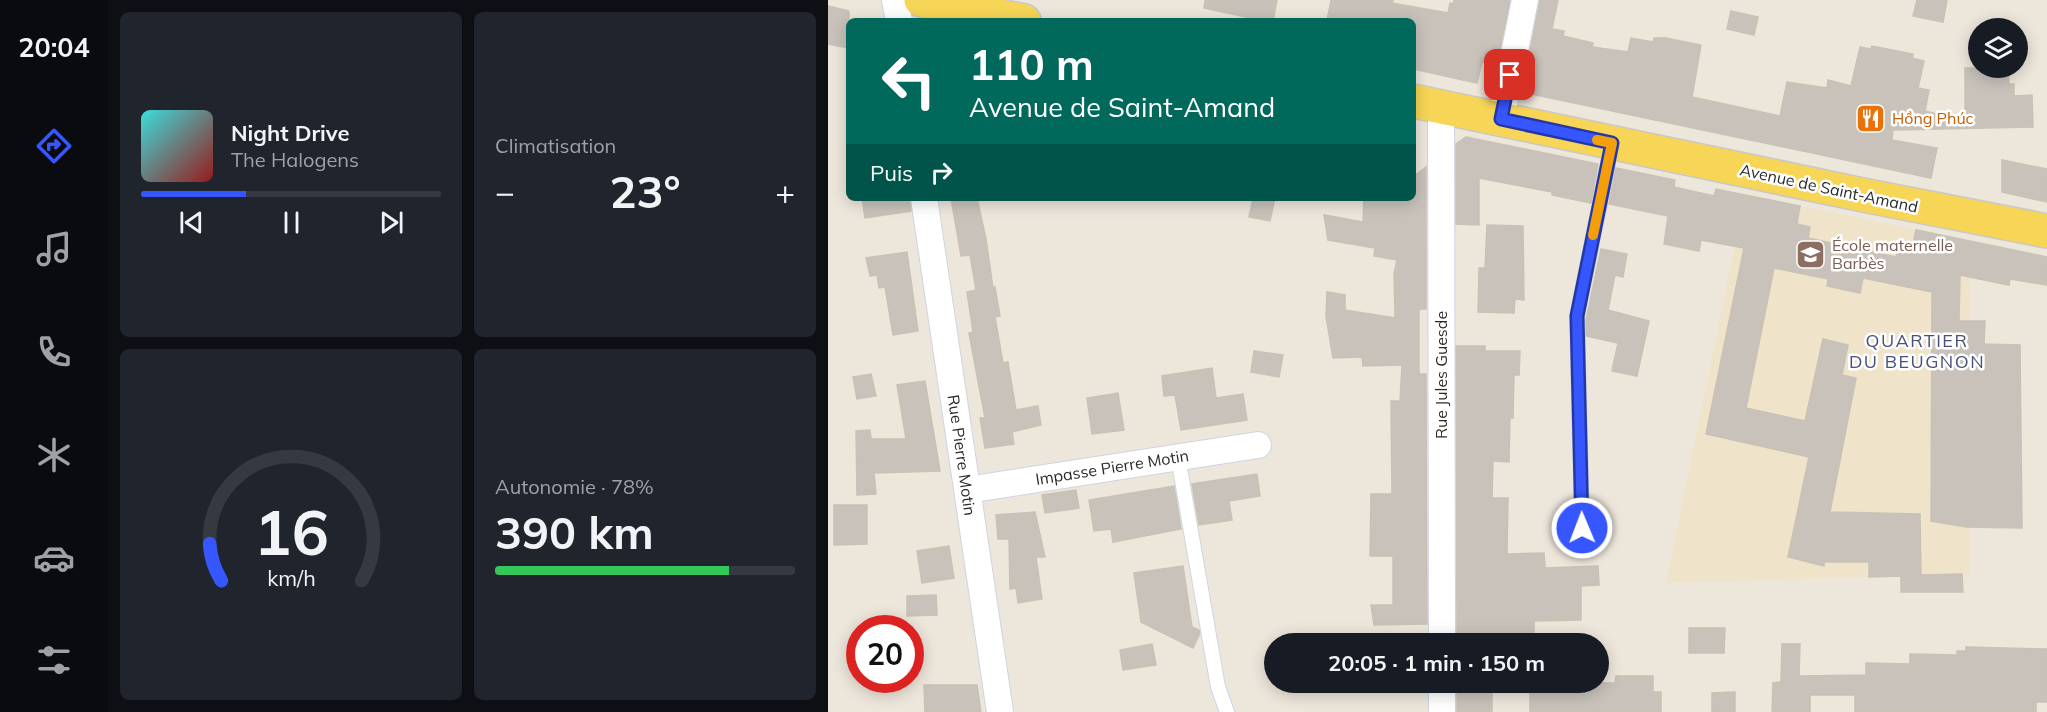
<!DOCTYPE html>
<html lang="fr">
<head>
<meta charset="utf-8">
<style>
  :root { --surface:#171b24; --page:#20242c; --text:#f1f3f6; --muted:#9ea1a6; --line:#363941; --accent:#3656ff }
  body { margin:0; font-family:Mulish,sans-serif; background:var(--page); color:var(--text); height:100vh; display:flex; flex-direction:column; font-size:22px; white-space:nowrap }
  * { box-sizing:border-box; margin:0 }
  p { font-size:20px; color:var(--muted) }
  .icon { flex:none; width:33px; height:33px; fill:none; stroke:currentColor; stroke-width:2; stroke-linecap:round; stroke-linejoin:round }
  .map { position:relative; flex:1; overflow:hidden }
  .details { display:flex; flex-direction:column; gap:12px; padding:12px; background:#0d0f14; width:720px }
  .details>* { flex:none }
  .banner { position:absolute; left:18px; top:18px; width:570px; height:183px; border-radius:9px; box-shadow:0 3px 15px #0003; background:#00695c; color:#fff; overflow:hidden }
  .controls { position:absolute; left:1140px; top:18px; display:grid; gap:12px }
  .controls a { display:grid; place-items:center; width:60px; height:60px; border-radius:50%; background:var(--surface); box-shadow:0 3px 15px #0003; font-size:30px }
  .speed { position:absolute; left:18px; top:615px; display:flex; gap:12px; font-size:30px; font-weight:700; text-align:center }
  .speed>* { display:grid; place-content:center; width:78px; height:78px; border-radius:50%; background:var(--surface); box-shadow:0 3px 15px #0003; line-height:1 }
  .speed .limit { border:9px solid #d22; background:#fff; color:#111 }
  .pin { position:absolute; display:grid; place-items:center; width:51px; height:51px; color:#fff; margin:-26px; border-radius:12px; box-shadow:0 3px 9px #0006 }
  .me { position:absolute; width:66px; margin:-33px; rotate:359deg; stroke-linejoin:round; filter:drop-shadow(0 0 4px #0008) }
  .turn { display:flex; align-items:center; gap:21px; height:126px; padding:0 24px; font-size:27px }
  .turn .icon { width:78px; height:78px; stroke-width:2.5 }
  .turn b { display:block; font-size:42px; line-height:51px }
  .then { display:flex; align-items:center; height:57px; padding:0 24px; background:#0003; gap:12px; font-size:22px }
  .big { font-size:45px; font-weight:700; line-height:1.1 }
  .details .card { flex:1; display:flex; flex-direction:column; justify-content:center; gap:9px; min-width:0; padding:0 21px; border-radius:9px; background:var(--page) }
  .details .dial { align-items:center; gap:0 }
  .dial svg { height:156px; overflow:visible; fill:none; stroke:var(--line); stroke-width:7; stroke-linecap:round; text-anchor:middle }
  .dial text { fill:var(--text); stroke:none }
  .song { display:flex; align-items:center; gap:18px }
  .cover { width:72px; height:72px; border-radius:9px; background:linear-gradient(135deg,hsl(180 70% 55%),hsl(0 70% 35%)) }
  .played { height:6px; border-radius:3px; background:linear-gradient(90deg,var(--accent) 35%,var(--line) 35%) }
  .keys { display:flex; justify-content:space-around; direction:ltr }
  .heat { display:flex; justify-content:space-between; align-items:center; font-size:33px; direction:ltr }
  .charge { height:9px; border-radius:4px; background:linear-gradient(90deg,#34c759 78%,var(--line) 0) }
  .details .tiles { flex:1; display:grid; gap:12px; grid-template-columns:repeat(2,1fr) }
  .trip { position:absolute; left:436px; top:633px; width:345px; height:60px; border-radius:30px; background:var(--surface); box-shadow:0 3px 15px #0003; font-weight:700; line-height:60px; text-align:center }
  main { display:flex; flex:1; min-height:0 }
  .menu { display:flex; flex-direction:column; width:108px; justify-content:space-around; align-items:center; background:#090b0e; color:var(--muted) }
  .menu .icon { width:42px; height:42px }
  .menu .current { color:var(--accent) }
  .menu b { font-size:27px; color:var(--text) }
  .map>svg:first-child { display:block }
  .education { fill:#efe4c9 }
  .building { fill:#c8c2bb; stroke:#c8c2b5; stroke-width:1.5 }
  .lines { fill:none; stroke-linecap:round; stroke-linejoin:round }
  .lane-casing { stroke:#d0d3e4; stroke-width:16 }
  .street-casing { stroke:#d0d3e4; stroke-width:28 }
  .primary-casing { stroke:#c8c8c8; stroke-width:36 }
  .lane { stroke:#fff; stroke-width:14 }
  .street { stroke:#fff; stroke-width:26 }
  .primary { stroke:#f7d556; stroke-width:33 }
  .route-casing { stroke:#2338a6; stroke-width:15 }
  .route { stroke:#3656ff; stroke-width:10 }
  .slow { stroke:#f59e0b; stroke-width:10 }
  .labels { text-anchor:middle; stroke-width:5; stroke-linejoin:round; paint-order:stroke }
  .food-label { font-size:16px; fill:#c56008; stroke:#fff; text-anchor:start }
  .street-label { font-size:16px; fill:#2a2a2a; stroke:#fff }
  .education-label { font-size:16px; fill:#785e54; stroke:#fff; text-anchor:start }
  .neighbourhood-label { font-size:18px; letter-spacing:1.5px; fill:#48507d; stroke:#fff }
</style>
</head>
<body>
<main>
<nav class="menu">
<b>20:04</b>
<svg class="icon current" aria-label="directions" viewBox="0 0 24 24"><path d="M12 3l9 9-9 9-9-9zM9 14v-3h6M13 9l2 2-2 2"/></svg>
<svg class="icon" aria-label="music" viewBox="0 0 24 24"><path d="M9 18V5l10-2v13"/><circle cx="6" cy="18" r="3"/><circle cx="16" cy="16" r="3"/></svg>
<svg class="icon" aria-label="phone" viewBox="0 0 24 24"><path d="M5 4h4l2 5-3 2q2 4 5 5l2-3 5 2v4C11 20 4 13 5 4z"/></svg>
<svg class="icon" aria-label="climate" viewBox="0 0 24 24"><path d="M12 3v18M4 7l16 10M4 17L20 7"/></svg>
<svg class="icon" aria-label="car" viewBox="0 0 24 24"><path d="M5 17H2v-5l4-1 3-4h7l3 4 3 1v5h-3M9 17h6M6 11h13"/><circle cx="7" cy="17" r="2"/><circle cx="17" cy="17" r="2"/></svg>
<svg class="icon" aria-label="filters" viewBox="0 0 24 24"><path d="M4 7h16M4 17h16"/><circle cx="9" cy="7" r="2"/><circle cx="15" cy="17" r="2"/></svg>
</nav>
<section class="details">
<div class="tiles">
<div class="card">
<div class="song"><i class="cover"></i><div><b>Night Drive</b><p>The Halogens</p></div></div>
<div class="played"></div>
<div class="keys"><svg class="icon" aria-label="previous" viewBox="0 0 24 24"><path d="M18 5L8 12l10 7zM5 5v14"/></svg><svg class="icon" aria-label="pause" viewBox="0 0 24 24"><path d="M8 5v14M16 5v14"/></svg><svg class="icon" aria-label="next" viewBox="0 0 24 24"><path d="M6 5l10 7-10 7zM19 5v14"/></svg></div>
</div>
<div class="card"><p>Climatisation</p>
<div class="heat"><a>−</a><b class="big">23°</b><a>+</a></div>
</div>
<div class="card dial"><svg viewBox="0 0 100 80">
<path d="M14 69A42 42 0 1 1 86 69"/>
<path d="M14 69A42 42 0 0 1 8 50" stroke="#3656ff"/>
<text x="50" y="56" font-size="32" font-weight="700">16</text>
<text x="50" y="72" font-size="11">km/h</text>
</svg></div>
<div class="card"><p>Autonomie · 78%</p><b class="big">390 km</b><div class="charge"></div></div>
</div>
</section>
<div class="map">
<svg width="1219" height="712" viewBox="0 0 1219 712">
  <rect width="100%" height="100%" fill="#ede6db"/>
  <path class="education" d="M917,195L1142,241V574L838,583Z"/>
  <path class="building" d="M377,0H449L445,21H436L376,8Z
    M503,0H565L564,3L620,13L622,3L625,4L626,0H682L669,65L654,62L649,83L585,69V21H499Z
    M712,0H730L724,29L736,31L735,36L765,43L764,47L800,52L803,38L825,42L826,38H838L873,45L864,97L952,116L959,82L999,88L1000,80L1023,86L1032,47L1043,49L1044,46L1085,54L1084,58L1096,61L1090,88L1101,90L1097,111L1137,121V68H1180L1181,84H1186V96L1204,95L1205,127L1065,130L1064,140L1109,148L1103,178L694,92Z
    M1089,0H1119L1115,22L1085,16Z
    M0,6L21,11V48L0,44Z
    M903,11L930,17L926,35L899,29Z
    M638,137L770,164L763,203L724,195V192L651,178V225L628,224V144Z
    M1174,160L1219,169V202L1174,192Z
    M598,167V309H591V374H598L599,624L546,625L543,605H565V556H542L543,494H564L563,401H572L574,365L535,366L534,357L505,358L498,316L499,292L517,295V310L567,318L566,274L569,260L546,256L547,248L500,240L496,215L535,222L536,198H585V177Z
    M788,168L847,180L846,187L886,196L888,189L972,206L969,224L982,227L980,238L1068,257L1070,246L1084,249L1088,230L1219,257V285L1182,279L1181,285L1132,275L1131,321H1157L1156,344L1192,345L1194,528L1138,527L1103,521L1104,292L1035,278L1032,293L999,286L1000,279L946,268L918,408L977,421L995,339L1020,345L1014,375L1028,378L1002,512L1092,514L1093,575L1134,574L1135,592H1073V576L1041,577V562H996V566L960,557L981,457L878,434L916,248L873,240L871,251L836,244L840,216L781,204Z
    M34,198H81L83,211L37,218Z
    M123,198H149L158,239L165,288L167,287L172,316L167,317L175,363L180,362L188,410L210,406L213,425L184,432L186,444L157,448L152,418H157L141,333L145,332L139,292L148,290L142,255L133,256Z
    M425,198H447L442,221L421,217Z
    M659,225L695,226L696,300L687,299L686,313L650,312L651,268H657Z
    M773,249L799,254L795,277L787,275L780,310L821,321L809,376L784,371L790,343L758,336V320Z
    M79,252L90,331L65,335L57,287L51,288L49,275L42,276L38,258Z
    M628,346H657V351H692L691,375H686L685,418H682L681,462L665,461L664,498H680L679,554L716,553L717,568L770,566L771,585L753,586V620L706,621V644H664V636H629Z
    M426,351L455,355L451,377L423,372Z
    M384,368L388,398L415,394L419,420L353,430L347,395L336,396L334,376Z
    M43,374L48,396L29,399L25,377Z
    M97,381L112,471L46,473L48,494L29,495L28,431L42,430L43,439H78L69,385Z
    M290,393L296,430L264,434L259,398Z
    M429,474L432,496L401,501L404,520L371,525L364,484Z
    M346,486L353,529L285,542L283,529L266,531L261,500Z
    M248,490L251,508L217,513L214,495Z
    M6,505H39V544L6,545Z
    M207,512L217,557H208L214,599L190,603L188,588L182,589L181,539H170L168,515Z
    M121,546L126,578L94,583L89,551Z
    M355,566L364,627L371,630L372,633L365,648L313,622L306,573Z
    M108,595L109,615L79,616V596Z
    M861,628H897L896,653H861Z
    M324,644L328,665L295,670L292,650Z
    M954,644H972L971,676L1038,675V663L1082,664V654L1129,655V651H1138V647L1219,649V702H1208V712H1027V695H982V712H944L945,683L953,682Z
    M788,676H825V692H833V712H702V682L787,683Z
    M645,682H664V712H629V686L645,685Z
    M96,685H149L153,712H97Z
    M907,692V712H884V693Z"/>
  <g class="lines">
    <defs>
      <path id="lane" d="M350,457L390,687L399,712
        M754,528L749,316L784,143"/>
      <path id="street" d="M67,0L71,21
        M613,106L614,644
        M673,119L697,0
        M96,198L172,712
        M139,490L430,445
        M614,682V712"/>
      <path id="primary" d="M93,0L196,21
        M585,101L1035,195L1219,231"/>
    </defs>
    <use href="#lane" class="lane-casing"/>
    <use href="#street" class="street-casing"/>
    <use href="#primary" class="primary-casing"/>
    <use href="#lane" class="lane"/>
    <use href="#street" class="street"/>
    <use href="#primary" class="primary"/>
  </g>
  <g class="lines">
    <defs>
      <path id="route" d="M682,75L673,119L784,143L749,316L754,528"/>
    </defs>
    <use href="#route" class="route-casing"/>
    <use href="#route" class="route"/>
    <path class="slow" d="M765,235L784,143L769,140"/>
  </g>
  <defs>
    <symbol id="restaurant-square" viewBox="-11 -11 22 22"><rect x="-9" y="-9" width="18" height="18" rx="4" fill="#e8710a" stroke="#fff"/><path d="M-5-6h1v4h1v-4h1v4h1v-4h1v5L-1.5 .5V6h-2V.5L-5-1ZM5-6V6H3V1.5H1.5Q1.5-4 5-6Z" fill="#fff"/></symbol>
    <symbol id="school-square" viewBox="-11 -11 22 22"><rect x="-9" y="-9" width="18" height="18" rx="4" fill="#8d6e63" stroke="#fff"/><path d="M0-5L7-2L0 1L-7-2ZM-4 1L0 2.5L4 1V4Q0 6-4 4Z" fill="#fff"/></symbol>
  </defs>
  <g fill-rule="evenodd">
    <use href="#restaurant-square" x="1026" y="102" width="33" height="33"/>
    <use href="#school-square" x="966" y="238" width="33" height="33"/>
  </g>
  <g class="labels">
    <g class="food-label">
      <text x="1064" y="124">Hồng Phúc</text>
    </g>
    <g class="street-label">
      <text transform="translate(1001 188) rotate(12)" y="6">Avenue de Saint-Amand</text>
      <text transform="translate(613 375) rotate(-90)" y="6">Rue Jules Guesde</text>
      <text transform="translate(134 455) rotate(82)" y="6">Rue Pierre Motin</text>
      <text transform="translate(284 467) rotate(-9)" y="6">Impasse Pierre Motin</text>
    </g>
    <g class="education-label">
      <text x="1004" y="251">École maternelle<tspan x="1004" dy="18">Barbès</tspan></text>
    </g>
    <g class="neighbourhood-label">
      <text x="1089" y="347">QUARTIER<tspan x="1089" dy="21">DU BEUGNON</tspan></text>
    </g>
  </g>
</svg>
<div class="controls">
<a><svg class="icon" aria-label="layers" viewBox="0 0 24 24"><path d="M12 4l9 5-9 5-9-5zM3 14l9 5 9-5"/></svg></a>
</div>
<div class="speed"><div class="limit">20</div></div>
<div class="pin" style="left:682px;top:75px;background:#d93025"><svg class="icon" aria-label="arrive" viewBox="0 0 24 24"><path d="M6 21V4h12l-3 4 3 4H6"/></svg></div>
<svg class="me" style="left:754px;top:528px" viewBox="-20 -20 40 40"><circle r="17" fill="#3656ff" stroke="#fff" stroke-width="3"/><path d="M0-11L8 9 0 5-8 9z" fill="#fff"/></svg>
<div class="trip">20:05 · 1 min · 150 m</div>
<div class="banner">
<div class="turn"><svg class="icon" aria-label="left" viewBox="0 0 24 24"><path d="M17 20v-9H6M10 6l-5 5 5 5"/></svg><div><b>110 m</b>Avenue de Saint-Amand</div></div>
<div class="then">Puis<svg class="icon" aria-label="right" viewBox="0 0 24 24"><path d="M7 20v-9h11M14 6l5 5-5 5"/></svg></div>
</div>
</div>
</main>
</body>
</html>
